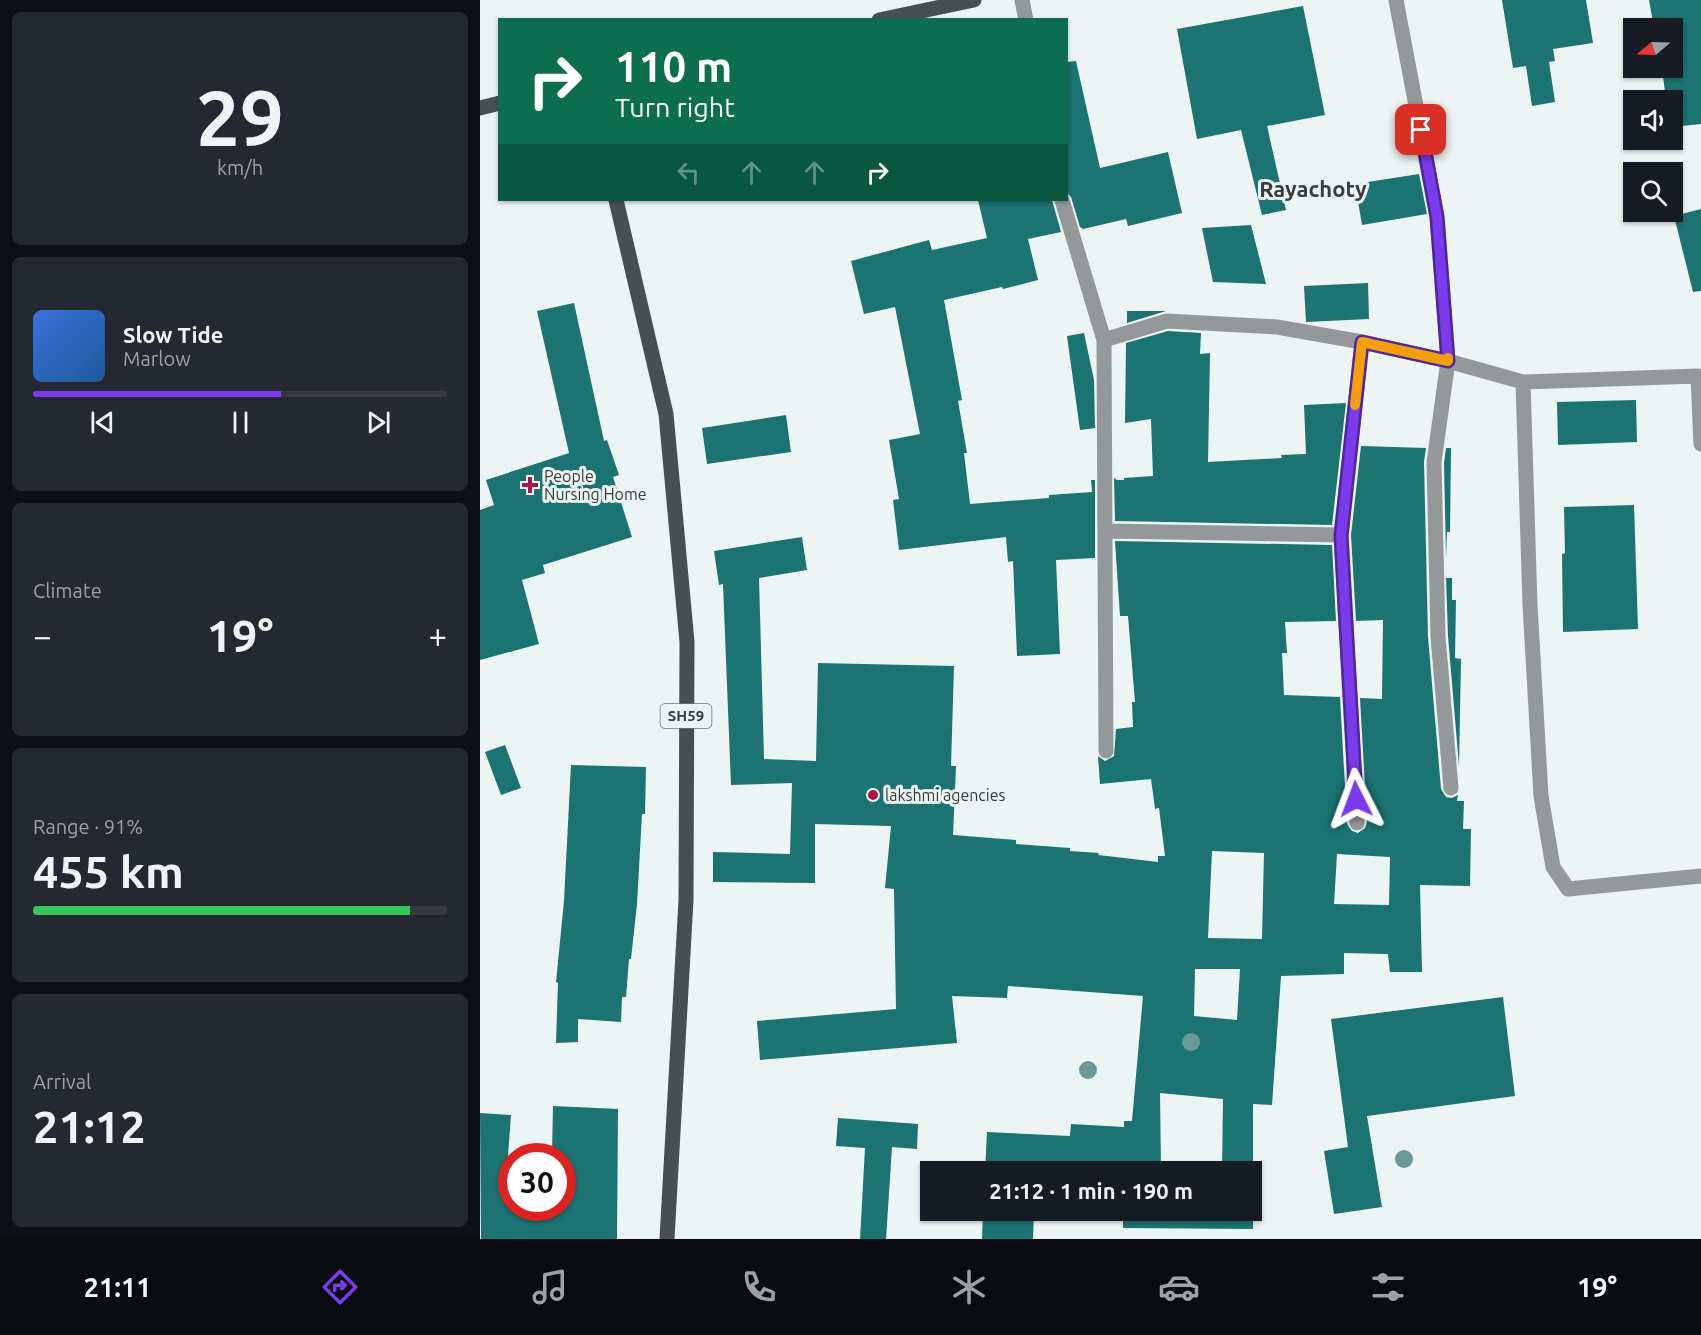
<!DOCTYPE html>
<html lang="en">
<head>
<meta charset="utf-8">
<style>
  :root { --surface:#171b24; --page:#242831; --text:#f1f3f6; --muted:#9ea1a6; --line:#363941; --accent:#7c3aed }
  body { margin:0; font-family:Ubuntu,sans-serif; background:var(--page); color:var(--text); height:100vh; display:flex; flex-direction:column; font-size:22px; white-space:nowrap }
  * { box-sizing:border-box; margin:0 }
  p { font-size:20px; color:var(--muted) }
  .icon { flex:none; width:33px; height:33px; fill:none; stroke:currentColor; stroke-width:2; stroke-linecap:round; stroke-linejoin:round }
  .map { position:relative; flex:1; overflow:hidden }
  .sheet { display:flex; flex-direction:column; gap:12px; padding:12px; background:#0d0f14; width:480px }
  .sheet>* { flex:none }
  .banner { position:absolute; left:18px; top:18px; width:570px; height:183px; border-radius:0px; box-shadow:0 2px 4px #0004; background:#0b6e4f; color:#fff; overflow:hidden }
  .needle { width:39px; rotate:251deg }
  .fabs { position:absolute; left:1143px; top:18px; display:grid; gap:12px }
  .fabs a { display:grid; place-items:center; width:60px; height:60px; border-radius:0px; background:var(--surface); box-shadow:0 2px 4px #0004; font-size:30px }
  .speed { position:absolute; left:18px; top:1143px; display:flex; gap:12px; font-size:30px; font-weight:700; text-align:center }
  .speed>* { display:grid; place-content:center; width:78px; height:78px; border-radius:50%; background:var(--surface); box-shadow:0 2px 4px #0004; line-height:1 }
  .speed .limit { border:9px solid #d22; background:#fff; color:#111 }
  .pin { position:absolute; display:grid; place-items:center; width:51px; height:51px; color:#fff; margin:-26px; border-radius:12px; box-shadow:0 3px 9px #0006 }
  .me { position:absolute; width:66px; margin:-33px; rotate:357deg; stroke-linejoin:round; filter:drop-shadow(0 0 4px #0008) }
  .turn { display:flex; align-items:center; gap:21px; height:126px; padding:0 18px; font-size:27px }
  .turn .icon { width:78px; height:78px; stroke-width:2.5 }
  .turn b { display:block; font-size:42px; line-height:51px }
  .lanes { display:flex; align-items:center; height:57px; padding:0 18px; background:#0003; justify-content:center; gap:30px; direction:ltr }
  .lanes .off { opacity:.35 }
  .big { font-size:45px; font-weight:700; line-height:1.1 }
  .sheet .card { flex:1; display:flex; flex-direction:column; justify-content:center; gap:9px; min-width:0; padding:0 21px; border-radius:9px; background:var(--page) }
  .sheet .dial { align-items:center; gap:0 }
  .dial b { font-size:78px; line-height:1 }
  .song { display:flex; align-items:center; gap:18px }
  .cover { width:72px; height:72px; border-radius:9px; background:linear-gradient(135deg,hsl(220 70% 55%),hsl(210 70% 35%)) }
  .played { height:6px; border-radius:3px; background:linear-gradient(90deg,var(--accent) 60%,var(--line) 60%) }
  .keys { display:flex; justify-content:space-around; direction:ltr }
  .heat { display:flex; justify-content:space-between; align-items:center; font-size:33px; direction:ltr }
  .charge { height:9px; border-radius:4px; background:linear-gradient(90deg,#34c759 91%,var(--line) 0) }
  .trip { position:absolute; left:440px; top:1161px; width:342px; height:60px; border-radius:0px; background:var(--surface); box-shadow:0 2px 4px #0004; font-weight:700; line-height:60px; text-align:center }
  .menu { display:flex; height:96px; justify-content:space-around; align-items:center; background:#090b0e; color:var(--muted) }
  .menu .icon { width:42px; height:42px }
  .menu .selected { color:var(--accent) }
  .menu b { font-size:27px; color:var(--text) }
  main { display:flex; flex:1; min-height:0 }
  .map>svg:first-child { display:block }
  .building { fill:#1b7372; fill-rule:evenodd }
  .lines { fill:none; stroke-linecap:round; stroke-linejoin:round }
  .minor { stroke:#959898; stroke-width:15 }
  .major { stroke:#494f4f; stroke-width:15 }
  .tree { fill:#6b9998 }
  .route-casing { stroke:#51269a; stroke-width:15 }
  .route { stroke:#7c3aed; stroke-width:10 }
  .slow { stroke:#f59e0b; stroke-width:10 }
  .poi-dot { fill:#ab153e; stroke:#ecf4f4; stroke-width:2 }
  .labels { text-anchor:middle; stroke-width:6; stroke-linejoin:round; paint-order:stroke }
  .shield { fill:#ecf4f4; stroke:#6f7373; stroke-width:1.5 }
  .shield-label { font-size:15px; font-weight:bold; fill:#393c3c }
  .poi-label { font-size:16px; fill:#393c3c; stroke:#ecf4f4; text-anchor:start }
  .district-label { font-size:22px; font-weight:bold; fill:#393c3c; stroke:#ecf4f4 }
</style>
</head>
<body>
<main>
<section class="sheet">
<div class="card dial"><b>29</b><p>km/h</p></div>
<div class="card">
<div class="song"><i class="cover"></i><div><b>Slow Tide</b><p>Marlow</p></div></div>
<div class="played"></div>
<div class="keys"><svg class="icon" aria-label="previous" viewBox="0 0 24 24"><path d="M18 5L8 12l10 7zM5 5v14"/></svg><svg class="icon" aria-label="pause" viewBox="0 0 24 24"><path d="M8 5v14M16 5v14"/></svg><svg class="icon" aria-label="next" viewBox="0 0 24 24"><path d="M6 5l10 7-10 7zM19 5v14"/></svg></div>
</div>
<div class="card"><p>Climate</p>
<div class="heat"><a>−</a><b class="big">19°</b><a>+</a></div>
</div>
<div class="card"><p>Range · 91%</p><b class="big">455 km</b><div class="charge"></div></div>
<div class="card"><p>Arrival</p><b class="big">21:12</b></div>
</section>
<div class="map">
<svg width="1221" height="1239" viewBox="0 0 1221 1239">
  <rect width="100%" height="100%" fill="#ecf4f4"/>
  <path class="building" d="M1022,0H1106L1113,43L1073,49L1075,61L1069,62L1075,102L1052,106L1046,66L1033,68Z
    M1169,0H1221V124L1192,127V100H1186L1182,68H1192V28H1174Z
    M823,6L845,115L787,126L806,210L782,215L761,130L717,139L697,29Z
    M596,61L620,168L688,152L702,213L648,226L646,219L603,229L600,227L591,197L586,192V62Z
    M939,174L947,214L882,225L875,184Z
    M498,200H572L581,232L548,239L558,280L523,289L522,287L464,300L482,400L478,401L487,453H484L490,504L569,498V495L612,492L611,480H615V558L576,560L580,654L537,656L533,561L528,562L526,537L419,550L413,500L419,499L409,440L440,434L415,307L384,314L371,261L449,240L452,250L507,238Z
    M1221,209V291L1213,292L1194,216Z
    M771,225L786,284L733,282L722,228Z
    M888,283L889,319L826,322L824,286Z
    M94,303L124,441L127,440L139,475L133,477L152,537L63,565L65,573L42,580L59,644L0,660V510L14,505L6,480L89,453L57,311Z
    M647,311H686L647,323Z
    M688,331L721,333L720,354L730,353L728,462L802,458L801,455L826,454L824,405L866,403L852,525L635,521L634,478L637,480H644V478L673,476L671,419L645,423L646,343Z
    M604,333L614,380L615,428L600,430L587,336Z
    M1156,400L1157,442L1078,445L1077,402Z
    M306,415L311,452L227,464L222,428Z
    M881,446L946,448L944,462L948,637L961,789L966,797L972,798L978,795L977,801H984L983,829H991L990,886L940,885L942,972H910L908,954L864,953V974L801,976L792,1105L773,1104V1229L643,1228V1210H771V1172H742L743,1099L680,1093L681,1171L707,1172H505L507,1132L590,1136L591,1124L644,1127V1121H652L663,996L528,986L527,998L472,996L477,1043L280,1060L277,1021L416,1009L414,889L405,888L411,826L335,824V883L233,882V852L310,854L312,783L251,785L243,584L239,585L234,551L322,537L327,570L279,578L284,759L336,761L338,663L474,666L471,766H476L473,835L536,840V844L590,848V851L619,853L618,855L678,862V856H685L679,808L675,809L671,779L620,784L618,756L625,761L634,756L636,729L653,727L652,702H655L648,616H640L635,541L852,545L856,621L805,622L807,653H802L804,695L860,697L867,824L872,831L878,833L885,828L887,822L880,698L902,699L903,620L876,621L871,535ZM732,851L784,853L782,939L728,938ZM857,854L910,857L909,905L854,904ZM715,969H760L757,1020L714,1016Z
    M966,448H971L970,532H967L966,558L964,463Z
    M1154,505L1158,629L1083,632L1082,554L1085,553L1084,507Z
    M966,578H972V600H976L975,658L981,659L979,766L968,636Z
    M25,745L41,788L21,795L5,752Z
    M91,765L166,767L165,814H162L157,904L151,959H149L146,997H142L141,1022L98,1019V1042L76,1043L78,983L76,982L84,901Z
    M1023,997L1035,1096L887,1116L902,1207L854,1214L844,1151L868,1147L851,1019Z
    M73,1106L138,1109L137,1239H1L0,1113L31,1115L27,1169H32V1208H82V1154H72Z
    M358,1118L438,1124L437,1149L412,1147L406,1239H380L385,1148L356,1146Z
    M503,1210H554L553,1239H502Z"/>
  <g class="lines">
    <path class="minor" d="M542,0L546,20
      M916,0L957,217L968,361L954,462L958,637L971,788
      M582,200L624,340L626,751
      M624,340L687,321L797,327L882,342L968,361L1043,382L1218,376L1221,444
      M1043,382L1050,605L1061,796L1073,867L1088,889L1221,876
      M625,531L861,535
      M877,823L861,535L882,342"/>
    <path class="major" d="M399,20L494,0
      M0,108L20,103
      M136,200L186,414L207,642L206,900L187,1239"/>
  </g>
  <g class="tree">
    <circle cx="711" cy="1042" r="9"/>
    <circle cx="608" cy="1070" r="9"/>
    <circle cx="924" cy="1159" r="9"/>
  </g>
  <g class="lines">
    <defs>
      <path id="route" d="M876,799L861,536L882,342L968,361L957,217L941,130"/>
    </defs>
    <use href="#route" class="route-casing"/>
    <use href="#route" class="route"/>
    <path class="slow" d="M875,405L882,342L968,361V358"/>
  </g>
  <g class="poi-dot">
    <path d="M47 476h6v6h6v6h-6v6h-6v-6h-6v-6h6z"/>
    <circle cx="393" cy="795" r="6"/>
  </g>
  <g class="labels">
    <rect class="shield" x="180.5" y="704" width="51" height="24" rx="4.5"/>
    <g class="shield-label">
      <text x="206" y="721">SH59</text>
    </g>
    <g class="poi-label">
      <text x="64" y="482">People<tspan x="64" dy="18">Nursing Home</tspan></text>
      <text x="405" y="801">lakshmi agencies</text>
    </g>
    <g class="district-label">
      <text x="833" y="197">Rayachoty</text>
    </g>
  </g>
</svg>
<div class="fabs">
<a><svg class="needle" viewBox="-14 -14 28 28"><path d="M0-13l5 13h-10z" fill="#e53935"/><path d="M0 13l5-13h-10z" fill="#9ea1a6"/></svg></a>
<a><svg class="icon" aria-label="sound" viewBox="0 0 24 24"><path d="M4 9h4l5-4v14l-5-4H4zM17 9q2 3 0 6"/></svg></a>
<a><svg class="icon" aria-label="search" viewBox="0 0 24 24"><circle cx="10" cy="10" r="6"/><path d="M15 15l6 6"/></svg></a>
</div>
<div class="speed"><div class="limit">30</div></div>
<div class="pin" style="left:941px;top:130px;background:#d93025"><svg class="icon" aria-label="arrive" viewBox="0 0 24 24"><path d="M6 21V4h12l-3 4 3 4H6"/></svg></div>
<svg class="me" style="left:876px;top:799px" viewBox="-20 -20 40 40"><path d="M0-17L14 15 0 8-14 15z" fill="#7c3aed" stroke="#fff" stroke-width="4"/></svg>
<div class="trip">21:12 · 1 min · 190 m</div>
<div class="banner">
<div class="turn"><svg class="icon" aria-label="right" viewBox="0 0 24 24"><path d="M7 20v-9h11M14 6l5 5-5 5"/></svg><div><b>110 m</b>Turn right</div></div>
<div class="lanes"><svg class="icon off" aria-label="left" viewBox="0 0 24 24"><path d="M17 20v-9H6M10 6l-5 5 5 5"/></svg><svg class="icon off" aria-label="ahead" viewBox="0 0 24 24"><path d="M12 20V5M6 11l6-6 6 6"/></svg><svg class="icon off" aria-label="ahead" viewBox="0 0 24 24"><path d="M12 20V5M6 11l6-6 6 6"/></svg><svg class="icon" aria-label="right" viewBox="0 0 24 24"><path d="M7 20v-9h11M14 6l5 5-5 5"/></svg></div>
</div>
</div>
</main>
<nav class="menu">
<b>21:11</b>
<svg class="icon selected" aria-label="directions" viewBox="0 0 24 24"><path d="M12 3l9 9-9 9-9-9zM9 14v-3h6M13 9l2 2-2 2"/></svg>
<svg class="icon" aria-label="music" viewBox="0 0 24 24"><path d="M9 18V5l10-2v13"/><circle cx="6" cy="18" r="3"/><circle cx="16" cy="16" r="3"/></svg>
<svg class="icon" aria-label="phone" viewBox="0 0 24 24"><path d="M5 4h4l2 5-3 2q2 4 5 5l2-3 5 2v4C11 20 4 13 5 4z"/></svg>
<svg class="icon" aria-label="climate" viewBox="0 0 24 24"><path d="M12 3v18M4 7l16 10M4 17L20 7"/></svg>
<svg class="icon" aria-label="car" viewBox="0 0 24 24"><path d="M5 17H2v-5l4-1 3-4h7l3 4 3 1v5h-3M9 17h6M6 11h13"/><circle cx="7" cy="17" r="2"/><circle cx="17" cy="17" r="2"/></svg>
<svg class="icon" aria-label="filters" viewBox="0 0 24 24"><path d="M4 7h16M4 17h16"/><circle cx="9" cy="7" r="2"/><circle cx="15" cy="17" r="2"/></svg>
<b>19°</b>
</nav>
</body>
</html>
